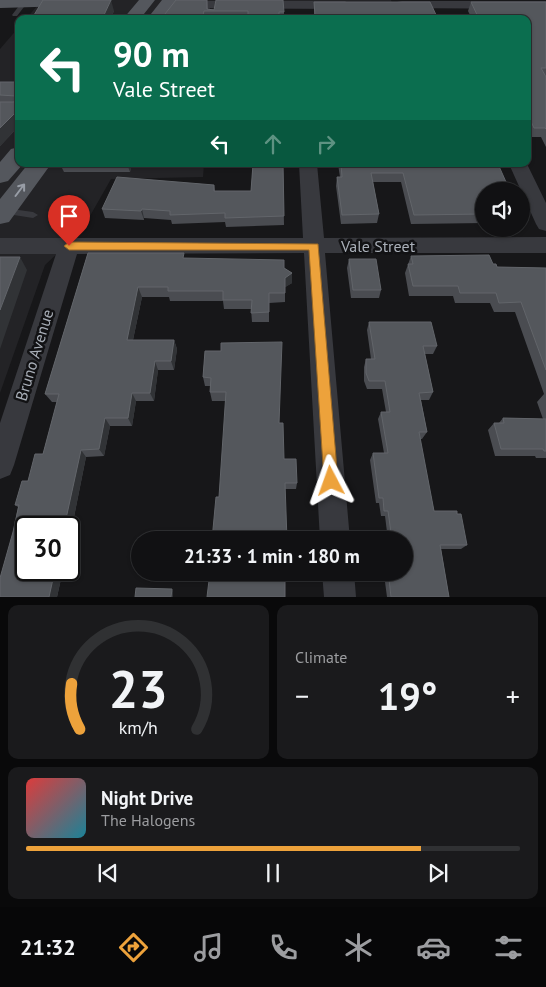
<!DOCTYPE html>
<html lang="en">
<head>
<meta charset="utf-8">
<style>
  :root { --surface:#111113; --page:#1a1a1c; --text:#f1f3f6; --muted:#9c9da0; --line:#303133; --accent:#eda23b }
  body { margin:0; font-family:"PT Sans",sans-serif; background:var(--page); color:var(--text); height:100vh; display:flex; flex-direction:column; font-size:19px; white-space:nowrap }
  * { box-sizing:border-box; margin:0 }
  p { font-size:16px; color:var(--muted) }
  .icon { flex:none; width:28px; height:28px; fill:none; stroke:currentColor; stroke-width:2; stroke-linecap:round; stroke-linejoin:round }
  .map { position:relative; height:597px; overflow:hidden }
  .panel { display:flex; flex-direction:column; gap:8px; padding:8px; background:#09090a; flex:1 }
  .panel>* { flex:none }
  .guide { position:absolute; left:15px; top:15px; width:516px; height:152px; border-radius:10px; box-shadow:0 1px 4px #0004,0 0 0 1px var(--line); background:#0b6e4f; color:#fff; overflow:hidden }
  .buttons { position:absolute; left:475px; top:182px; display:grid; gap:10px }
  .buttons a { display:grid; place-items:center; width:55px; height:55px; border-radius:50%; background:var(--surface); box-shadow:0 1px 4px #0004,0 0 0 1px var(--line); font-size:25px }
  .speed { position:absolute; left:15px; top:516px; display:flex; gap:10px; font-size:25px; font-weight:700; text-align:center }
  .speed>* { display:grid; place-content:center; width:65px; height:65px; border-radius:50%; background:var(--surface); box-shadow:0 1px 4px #0004,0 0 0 1px var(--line); line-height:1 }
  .speed .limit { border:2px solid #111; border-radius:8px; background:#fff; color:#111 }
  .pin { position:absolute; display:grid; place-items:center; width:42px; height:42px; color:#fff; margin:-51px -21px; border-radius:50% 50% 50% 0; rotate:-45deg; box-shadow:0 0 5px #0007 }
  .pin .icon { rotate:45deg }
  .me { position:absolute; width:55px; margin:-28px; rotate:356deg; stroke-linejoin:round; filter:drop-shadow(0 0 4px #0008) }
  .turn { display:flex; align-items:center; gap:18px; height:105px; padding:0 15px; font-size:22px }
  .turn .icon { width:65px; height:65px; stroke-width:2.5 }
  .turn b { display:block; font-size:35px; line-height:42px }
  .lanes { display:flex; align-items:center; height:48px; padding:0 15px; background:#0003; justify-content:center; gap:25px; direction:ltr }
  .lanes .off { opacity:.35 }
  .big { font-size:38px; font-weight:800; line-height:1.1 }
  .panel .tile { flex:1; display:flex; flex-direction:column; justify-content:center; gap:8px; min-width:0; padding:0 18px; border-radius:10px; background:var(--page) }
  .panel .dial { align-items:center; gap:0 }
  .dial svg { height:130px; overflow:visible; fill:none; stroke:var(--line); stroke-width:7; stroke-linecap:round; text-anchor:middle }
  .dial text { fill:var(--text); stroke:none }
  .song { display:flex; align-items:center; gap:15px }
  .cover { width:60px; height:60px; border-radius:8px; background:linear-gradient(135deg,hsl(0 70% 55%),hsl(190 70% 35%)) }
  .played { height:5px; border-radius:2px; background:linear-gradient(90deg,var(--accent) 80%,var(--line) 80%) }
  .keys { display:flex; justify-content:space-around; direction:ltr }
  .heat { display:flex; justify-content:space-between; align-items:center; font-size:28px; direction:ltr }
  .panel .tiles { flex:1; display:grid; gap:8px; grid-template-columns:1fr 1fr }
  .tile:last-child { grid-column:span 2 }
  .trip { position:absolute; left:131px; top:531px; width:282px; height:50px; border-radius:25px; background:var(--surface); box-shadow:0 1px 4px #0004,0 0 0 1px var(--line); font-weight:800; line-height:50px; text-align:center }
  .menu { display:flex; height:80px; justify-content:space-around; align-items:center; background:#070708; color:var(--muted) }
  .menu .icon { width:35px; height:35px }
  .menu .current { color:var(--accent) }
  .menu b { font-size:22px; color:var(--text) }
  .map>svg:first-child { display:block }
  .built { fill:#232326 }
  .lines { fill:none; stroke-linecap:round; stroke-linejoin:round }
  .lane { fill:#38393e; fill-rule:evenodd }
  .street { fill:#38393e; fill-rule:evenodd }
  .primary { fill:#54575d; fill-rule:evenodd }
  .wall { fill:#4a4c51 }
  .shaded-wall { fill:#313336 }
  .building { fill:#54575c; stroke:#62656a }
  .oneway { stroke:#989da6 }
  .route { fill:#eda23b; stroke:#9a6926 }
  .labels { text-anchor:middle; stroke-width:5; stroke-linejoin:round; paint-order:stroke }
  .street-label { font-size:16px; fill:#a9afb8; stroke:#121214 }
</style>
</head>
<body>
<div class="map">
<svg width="546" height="597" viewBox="0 0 546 597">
  <rect width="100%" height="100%" fill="#171719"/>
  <path class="built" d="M69,0H391L392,3H212L206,19H26L37,6Z
    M19,27V164H204L203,177L111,179L82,230L45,265L0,393V49Z"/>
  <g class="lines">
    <path class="lane" d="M22,2L27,3L17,16H13L12,15Z
      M4,208L33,212L38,215L33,218L1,213L0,209Z"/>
    <path class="street" d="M177,1H345L351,5L345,9L172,8L171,5L172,2Z
      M402,1H546V9L397,8L396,5L397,2Z
      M299,164H317L324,238L546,237V253H325L350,540H320L304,253L77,254L14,465L10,475L0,479V423L56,254H0V238H303Z
      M509,164H527L546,203V231L539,229L536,224Z
      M322,572H354L356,597H324Z"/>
    <path class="primary" d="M0,0H112L104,5L0,8Z
      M139,0H155L140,19H123Z
      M162,0H178L164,19H147Z
      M19,147V164H23L8,181L0,183V162L11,149Z
      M28,164H51L9,222L0,224V199Z"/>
  </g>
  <path class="wall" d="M207,0L208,9L284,12V19H161Z
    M314,2L438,19H314Z
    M471,2H546V147L541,137H530L528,132V19H472L468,11Z
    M114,11L110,19H35L34,15Z
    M0,82H19V126L0,146Z
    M60,164H132L130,172H64Z
    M235,164H283L284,225L226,227L225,222L172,224L171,220L144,218V220L105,218L102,209L214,185L215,191H251L253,166H236Z
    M338,164H498L484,191V223L411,224L401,182H373L379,214L377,223L341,224L336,186L337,177H340Z
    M88,253L185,258L284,268L292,273V283L285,287V302L269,303V322H252L251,309H224L223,301H170L169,297H142L133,340H174L177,349L174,370H158L154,401H136L132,426H110L104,456L86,457L69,542V528L26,570H63L57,597H0L18,507L15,505L28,481L43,454L57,402H52L45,394Z
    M411,256L493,264L497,267L546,268V458H536L535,456H495L488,430L494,423H499L503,418L543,419L537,402L544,394L515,312H494L490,303H455L453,296H409L405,273Z
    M349,259L381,290L379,298H351L347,268Z
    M369,322L437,346L433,354H425L433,392L429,400H421L427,432L422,439H420L434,511L467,545L461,549H441L449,597H387L385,582L389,579H392L391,572H405V540H388L385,516H381L379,503H376L370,460L373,453H384L378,419L381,412H386L382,389H367L364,381V367L366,359H371L367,330Z
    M205,351L279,423L284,459L297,483L296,489H285L225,401H212L210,392V386H205L203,377Z
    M210,572L292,578V582H285Z"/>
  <path class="shaded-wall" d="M111,0L114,11L110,19H101Z
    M19,109V126L0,146V128Z
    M127,164H132L130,172Z
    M142,209L144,218V220L141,211Z
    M20,257L27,270L0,349V310Z
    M292,273V283L284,288L285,278Z
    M138,287L142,297L131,349L127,340Z
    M174,340L177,349L174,370L171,361Z
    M155,361L158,370L154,401L150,393Z
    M132,393L136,401L132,426L128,418Z
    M105,418L110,426L104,456L99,449Z
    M81,450L86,457L69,542V528H64Z
    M55,570H63L57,597H49Z
    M172,589L173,591V597H171Z"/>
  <path class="building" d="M43,0H111L104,15L101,19H60L62,15H34Z
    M176,0H207V9L214,10L216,0H283L284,12H279V19H248V11H204L202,19H161Z
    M314,2H430L438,19H322V15H315Z
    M471,2H546V68H541L546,77V129L545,128H534L528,115V19H479Z
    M0,82H19V109L0,128V102H14L16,96L0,95Z
    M253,164H283L284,216L225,218V213L170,215V211L142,209L141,211L102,209L117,177L214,185V191H251Z
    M341,164H498L510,191H484V214L414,215L403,173H371L379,214L342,215L337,177H342Z
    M88,253H184L183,258L284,260V268L292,273L285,278V293H269V312L251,313L252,300H223V291H168V287H138L127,340H174L171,361H155L150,393H132L128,418H105L99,449L81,450L64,528H26V570H55L49,597H0V578L13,532L19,505H15L22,481H28L35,454H43L59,394H45Z
    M489,255L493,264H496L497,267L546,268V370L521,302L499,303L496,293H460L458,286H413L408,264H413L411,256Z
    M0,257H20L0,310Z
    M349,259H376L381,290H353Z
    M369,322H431L437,346H423L433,392L419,393L427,432H419L434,511H457V514H461L467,545H440L449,597H391L389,579H396V572H405V540H392L388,511H384L383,498H379L373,453H388L381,412H390L385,381H369L366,373V359H375Z
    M282,342L279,423H283L284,459H296L297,483H285L287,540H212L216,497H219L226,392H210L211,378L203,377L205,351H221V343Z
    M503,418L546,419V451H544L543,449H501L494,423H504Z
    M210,572H292V578H285V597H207Z
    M136,588L172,589L171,597H135Z"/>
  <defs><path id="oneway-shaft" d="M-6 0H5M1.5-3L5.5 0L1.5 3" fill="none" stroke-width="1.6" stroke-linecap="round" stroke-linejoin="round" transform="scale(1.25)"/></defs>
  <use class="oneway" href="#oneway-shaft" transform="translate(20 190) rotate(-53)"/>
  <path class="route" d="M69,242L318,244L338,481L336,486L331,488L326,486L324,481L309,250H69L64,246Z"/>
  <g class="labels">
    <g class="street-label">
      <text x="378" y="252">Vale Street</text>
      <text transform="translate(34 355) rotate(-73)" y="6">Bruno Avenue</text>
    </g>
  </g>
</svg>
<div class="buttons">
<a><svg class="icon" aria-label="sound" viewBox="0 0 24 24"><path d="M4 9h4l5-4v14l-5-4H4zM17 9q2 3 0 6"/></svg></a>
</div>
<div class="speed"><div class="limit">30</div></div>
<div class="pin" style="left:69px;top:246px;background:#d93025"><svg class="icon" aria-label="arrive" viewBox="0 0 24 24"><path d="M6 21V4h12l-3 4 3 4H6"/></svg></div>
<svg class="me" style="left:331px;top:481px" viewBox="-20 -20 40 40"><path d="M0-17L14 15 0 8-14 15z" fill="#eda23b" stroke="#fff" stroke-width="4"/></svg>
<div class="trip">21:33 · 1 min · 180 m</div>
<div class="guide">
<div class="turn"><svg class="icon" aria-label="left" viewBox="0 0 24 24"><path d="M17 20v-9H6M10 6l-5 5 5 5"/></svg><div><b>90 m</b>Vale Street</div></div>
<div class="lanes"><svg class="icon" aria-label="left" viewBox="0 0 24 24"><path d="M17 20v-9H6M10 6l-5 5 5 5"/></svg><svg class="icon off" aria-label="ahead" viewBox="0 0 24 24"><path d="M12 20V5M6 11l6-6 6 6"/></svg><svg class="icon off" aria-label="right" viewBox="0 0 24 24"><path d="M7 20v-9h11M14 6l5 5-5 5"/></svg></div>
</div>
</div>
<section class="panel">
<div class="tiles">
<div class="tile dial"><svg viewBox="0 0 100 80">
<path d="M14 69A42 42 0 1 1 86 69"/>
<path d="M14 69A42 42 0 0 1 9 41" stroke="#eda23b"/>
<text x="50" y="56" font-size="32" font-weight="700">23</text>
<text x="50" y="72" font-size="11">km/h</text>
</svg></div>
<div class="tile"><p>Climate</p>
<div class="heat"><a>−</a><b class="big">19°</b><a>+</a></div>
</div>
<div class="tile">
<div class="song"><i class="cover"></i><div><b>Night Drive</b><p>The Halogens</p></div></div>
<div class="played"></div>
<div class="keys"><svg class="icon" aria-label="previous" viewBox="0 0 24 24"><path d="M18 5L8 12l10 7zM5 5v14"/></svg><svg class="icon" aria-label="pause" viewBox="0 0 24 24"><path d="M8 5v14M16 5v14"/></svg><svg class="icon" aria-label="next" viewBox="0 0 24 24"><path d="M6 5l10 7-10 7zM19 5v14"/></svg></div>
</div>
</div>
</section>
<nav class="menu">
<b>21:32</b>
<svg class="icon current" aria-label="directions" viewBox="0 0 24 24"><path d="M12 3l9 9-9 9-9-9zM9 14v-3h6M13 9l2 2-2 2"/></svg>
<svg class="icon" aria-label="music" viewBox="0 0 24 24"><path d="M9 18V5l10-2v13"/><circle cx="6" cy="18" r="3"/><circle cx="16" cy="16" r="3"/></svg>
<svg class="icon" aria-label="phone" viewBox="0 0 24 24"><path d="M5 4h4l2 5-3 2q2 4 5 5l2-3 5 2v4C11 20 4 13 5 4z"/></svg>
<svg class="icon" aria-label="climate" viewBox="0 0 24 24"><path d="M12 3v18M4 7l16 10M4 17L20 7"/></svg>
<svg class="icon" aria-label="car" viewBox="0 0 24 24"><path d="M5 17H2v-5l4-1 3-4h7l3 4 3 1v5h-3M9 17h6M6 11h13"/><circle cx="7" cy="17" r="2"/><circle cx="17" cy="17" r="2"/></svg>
<svg class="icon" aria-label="filters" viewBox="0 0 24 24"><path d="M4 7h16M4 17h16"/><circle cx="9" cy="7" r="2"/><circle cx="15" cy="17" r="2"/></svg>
</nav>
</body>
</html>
